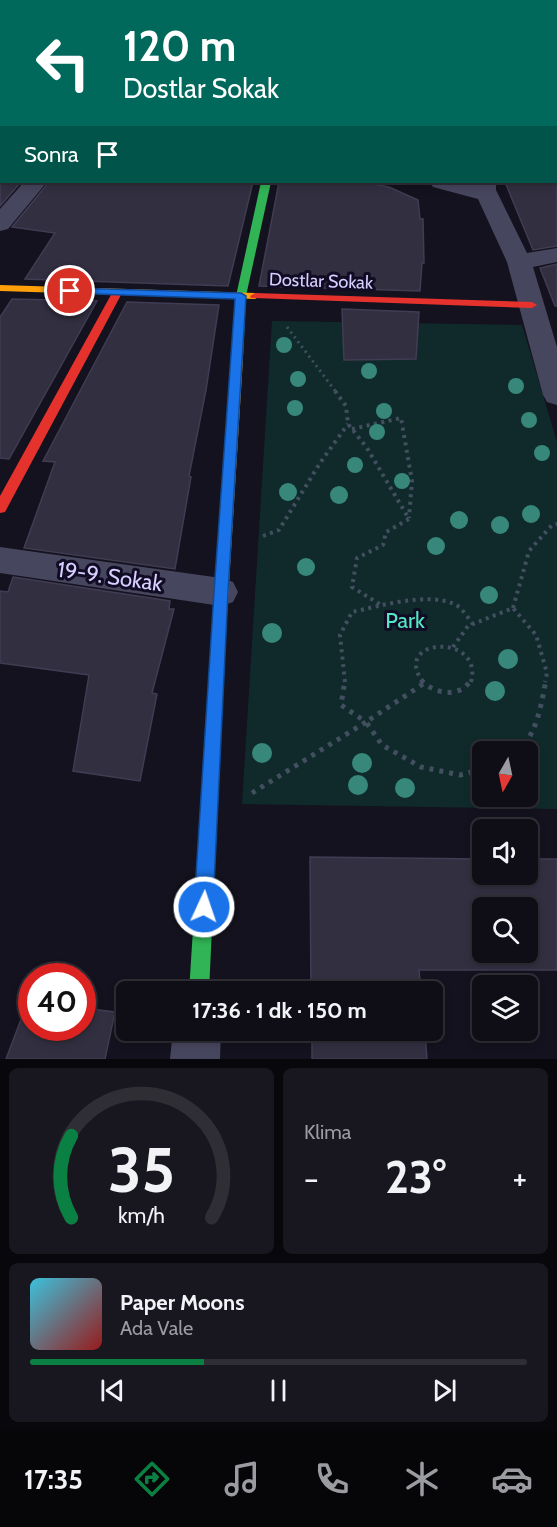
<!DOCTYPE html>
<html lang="tr">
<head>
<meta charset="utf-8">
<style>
  :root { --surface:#0f0e16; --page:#18171f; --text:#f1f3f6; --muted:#9b9ca1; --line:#2f2e35; --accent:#0b8043 }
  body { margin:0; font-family:Cabin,sans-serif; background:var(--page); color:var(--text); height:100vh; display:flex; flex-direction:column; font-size:22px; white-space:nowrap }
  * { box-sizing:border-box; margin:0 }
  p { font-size:20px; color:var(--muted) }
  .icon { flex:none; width:33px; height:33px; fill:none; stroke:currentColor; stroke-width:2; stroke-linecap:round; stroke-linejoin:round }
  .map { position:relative; height:1059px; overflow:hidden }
  .panel { display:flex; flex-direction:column; gap:9px; padding:9px; background:#08080c; flex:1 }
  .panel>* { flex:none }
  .guide { position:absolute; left:0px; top:0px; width:558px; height:183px; box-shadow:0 3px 9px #0003,0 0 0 2px var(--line); background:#00695c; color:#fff; overflow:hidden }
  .needle { width:39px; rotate:189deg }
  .tools { position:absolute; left:472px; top:741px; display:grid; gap:12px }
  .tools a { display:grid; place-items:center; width:66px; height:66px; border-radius:9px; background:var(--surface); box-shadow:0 3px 9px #0003,0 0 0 2px var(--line); font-size:30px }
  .speed { position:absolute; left:18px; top:963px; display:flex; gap:12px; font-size:30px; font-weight:700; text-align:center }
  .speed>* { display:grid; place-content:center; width:78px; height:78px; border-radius:50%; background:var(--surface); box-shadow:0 3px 9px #0003,0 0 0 2px var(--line); line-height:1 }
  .speed .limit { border:9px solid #d22; background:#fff; color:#111 }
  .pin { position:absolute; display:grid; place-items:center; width:51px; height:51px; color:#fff; margin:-26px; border:3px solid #fff; border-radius:50%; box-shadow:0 2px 6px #0007 }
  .me { position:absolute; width:66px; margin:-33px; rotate:3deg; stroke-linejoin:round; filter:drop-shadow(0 0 4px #0008) }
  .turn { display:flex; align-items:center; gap:21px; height:126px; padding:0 24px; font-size:27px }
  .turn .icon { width:78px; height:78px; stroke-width:2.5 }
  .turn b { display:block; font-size:42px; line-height:51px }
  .then { display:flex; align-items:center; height:57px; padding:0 24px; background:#0003; gap:12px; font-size:22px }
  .big { font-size:45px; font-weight:800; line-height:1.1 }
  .panel .tile { flex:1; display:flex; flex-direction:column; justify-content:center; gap:9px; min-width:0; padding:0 21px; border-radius:9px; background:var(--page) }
  .panel .dial { align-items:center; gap:0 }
  .dial svg { height:156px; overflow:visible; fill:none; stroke:var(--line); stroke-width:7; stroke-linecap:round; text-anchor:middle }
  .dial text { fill:var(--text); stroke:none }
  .song { display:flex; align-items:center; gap:18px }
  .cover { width:72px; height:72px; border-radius:9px; background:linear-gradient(135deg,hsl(190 70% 55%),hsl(0 70% 35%)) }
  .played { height:6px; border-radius:3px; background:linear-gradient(90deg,var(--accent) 35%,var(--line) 35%) }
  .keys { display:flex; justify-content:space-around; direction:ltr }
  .heat { display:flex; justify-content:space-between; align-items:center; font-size:33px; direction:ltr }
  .panel .tiles { flex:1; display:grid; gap:9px; grid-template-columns:1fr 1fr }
  .tile:last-child { grid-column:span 2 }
  .trip { position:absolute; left:116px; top:981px; width:327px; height:60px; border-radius:9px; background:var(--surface); box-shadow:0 3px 9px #0003,0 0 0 2px var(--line); font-weight:800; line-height:60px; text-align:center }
  .menu { display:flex; height:96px; justify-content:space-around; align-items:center; background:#060609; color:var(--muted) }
  .menu .icon { width:42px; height:42px }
  .menu .active { color:var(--accent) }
  .menu b { font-size:27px; color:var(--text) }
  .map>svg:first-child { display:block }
  .green { fill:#102a2c; fill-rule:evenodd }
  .building { fill:#322f41; stroke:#413c53; stroke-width:1.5; fill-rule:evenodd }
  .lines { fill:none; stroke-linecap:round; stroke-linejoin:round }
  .path-far2 { stroke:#424f5f; stroke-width:3; stroke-dasharray:2 4; stroke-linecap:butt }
  .path-far1 { stroke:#424f5f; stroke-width:4; stroke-dasharray:3 4.5; stroke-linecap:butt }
  .path { stroke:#424f5f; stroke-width:5; stroke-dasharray:4 6; stroke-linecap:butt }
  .street { fill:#47465f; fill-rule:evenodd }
  .fast { fill:#30b455; fill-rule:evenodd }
  .slow { fill:#ff9f0a; fill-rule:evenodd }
  .jam { fill:#e5322d; fill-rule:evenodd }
  .tree { fill:#37877a }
  .route { fill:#1a73e8; stroke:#114b97; stroke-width:1.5 }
  .labels { text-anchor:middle; stroke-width:6; stroke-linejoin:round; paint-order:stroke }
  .far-street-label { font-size:18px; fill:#d6cfff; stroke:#110c24 }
  .street-label { font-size:22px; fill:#d6cfff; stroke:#110c24 }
  .park-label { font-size:22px; fill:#53e7c5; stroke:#110c24 }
</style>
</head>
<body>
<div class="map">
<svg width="557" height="1059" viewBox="0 0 557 1059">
  <rect width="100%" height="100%" fill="#14121e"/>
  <path class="green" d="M272,321L522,325L557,442V809L242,804ZM483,752H528V796H483Z"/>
  <path class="building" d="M0,182H21L0,206Z
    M49,182H253L228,286L25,279L55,233L12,227Z
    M279,182H361L389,187L418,200L420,219H423L424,263H422L420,291L259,286Z
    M505,182H557V246L533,250Z
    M557,264V306H555L540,268Z
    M12,299L97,301L9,459L0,458V317Z
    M127,302L219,305L206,390L189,476L191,477L175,569L24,548L55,462L43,461Z
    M342,309L419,312L416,359L344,360Z
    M13,577L170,601L169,609H174L152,693L157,694L140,781L73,771L89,675L0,663V591L8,592Z
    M310,857L483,859V874H528V859H557V970H419L421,992H311ZM483,908H528V952H483Z
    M28,1001L32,1002V1028H82V1008L115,1012L105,1059H6Z
    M312,1030H425L427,1059H312Z"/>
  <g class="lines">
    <path class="path-far2" d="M287,327L336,392"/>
    <path class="path-far1" d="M335,391L346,406L348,424L367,448L409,519L386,532L383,545L357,558L352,587L381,605
      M352,429L401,418L412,481L409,518
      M263,536L279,530L320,463L348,424
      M513,608L529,551L552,525L557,524
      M453,647L468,626L513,608L536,635L547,673L545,682
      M345,682L340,635L352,612C379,606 427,592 454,604C462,607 467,617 473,624
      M423,682C390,638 484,632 471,682"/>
    <path class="path" d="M421,680C435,695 460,698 471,680
      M423,684L366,722L382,745L421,767L460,775L483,769
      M518,752C537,733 541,706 546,680
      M252,793L366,722L341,705L345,680"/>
    <path class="street" d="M60,0H80L59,2Z
      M162,0H180L181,2H163Z
      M301,0H320L300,2Z
      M461,0H477V2H461Z
      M0,24H2L0,35Z
      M0,48H2V60H0Z
      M556,49H557V61H556Z
      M556,144H557V156H556Z
      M24,182H47L8,229L0,231V209Z
      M430,182H464L474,184V182H496V190L527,253L557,248V262L533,267L557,347V405L547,402L543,395L507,262L478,199L433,187Z
      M0,547L221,578L233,582L238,592L233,602L221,606L0,573Z
      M173,1030H221L220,1059H170Z"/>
    <path class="fast" d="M261,182H271L246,296L243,358L237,362L231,358L236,296Z
      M218,642L223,644L225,648L209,992H189L211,648L213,644Z"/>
    <path class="slow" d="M0,285L255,293L260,296L255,299L0,291Z
      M237,354L243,358L225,648L223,652L218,654L213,652L211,648L231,358Z"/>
    <path class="jam" d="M117,290L122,293L5,512L0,513V496L112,293Z
      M255,293L532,302L537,305L532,308L251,298L250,296Z"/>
  </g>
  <g class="tree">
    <circle cx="284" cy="345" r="8"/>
    <circle cx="369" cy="371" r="8"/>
    <circle cx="298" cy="379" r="8"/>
    <circle cx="516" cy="386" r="8"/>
    <circle cx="295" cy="408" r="8"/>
    <circle cx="384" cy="411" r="8"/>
    <circle cx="529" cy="420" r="8"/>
    <circle cx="377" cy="432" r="8"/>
    <circle cx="542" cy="453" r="8"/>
    <circle cx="355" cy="465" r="8"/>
    <circle cx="402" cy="481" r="8"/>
    <circle cx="288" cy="492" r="9"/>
    <circle cx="339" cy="495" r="9"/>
    <circle cx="531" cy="514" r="9"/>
    <circle cx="459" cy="520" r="9"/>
    <circle cx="500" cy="525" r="9"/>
    <circle cx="436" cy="546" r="9"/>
    <circle cx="306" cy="567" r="9"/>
    <circle cx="489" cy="595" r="9"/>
    <circle cx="272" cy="633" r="10"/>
    <circle cx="508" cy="659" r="10"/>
    <circle cx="495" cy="691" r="10"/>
    <circle cx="262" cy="753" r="10"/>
    <circle cx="362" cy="763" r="10"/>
    <circle cx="358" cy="785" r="10"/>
    <circle cx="405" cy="788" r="10"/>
  </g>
  <path class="route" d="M70,288L241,293L246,296L228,592L213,907L210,913L204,916L197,913L194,907L214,592L235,299L67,293L65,291Z"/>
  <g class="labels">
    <g class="far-street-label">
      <text transform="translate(321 281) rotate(2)" y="6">Dostlar Sokak</text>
    </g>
    <g class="street-label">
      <text transform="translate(110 576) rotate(8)" y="8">19-9. Sokak</text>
    </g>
    <g class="park-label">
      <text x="405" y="628">Park</text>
    </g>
  </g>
</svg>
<div class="tools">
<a><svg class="needle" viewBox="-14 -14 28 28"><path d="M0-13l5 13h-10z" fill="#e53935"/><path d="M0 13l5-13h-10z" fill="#9b9ca1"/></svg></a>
<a><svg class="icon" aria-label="sound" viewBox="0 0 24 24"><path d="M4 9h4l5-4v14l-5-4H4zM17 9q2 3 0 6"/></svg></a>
<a><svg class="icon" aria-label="search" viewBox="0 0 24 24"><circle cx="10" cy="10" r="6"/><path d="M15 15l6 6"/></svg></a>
<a><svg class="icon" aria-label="layers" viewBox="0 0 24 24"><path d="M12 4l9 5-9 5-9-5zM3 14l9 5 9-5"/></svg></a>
</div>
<div class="speed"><div class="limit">40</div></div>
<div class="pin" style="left:70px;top:291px;background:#d93025"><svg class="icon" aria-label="arrive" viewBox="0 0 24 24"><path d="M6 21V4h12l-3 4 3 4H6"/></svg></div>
<svg class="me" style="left:204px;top:907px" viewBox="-20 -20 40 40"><circle r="17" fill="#1a73e8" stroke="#fff" stroke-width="3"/><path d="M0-11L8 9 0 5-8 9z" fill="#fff"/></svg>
<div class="trip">17:36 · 1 dk · 150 m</div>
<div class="guide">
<div class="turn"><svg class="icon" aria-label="left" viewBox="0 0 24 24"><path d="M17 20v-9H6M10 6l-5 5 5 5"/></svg><div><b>120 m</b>Dostlar Sokak</div></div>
<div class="then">Sonra<svg class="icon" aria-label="arrive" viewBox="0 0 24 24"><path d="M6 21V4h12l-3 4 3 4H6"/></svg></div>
</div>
</div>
<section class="panel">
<div class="tiles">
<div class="tile dial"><svg viewBox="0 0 100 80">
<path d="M14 69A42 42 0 1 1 86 69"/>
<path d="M14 69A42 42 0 0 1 14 27" stroke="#0b8043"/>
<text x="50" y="56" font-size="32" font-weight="700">35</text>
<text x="50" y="72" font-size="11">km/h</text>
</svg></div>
<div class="tile"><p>Klima</p>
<div class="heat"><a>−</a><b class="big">23°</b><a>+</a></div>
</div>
<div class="tile">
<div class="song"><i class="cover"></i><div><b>Paper Moons</b><p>Ada Vale</p></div></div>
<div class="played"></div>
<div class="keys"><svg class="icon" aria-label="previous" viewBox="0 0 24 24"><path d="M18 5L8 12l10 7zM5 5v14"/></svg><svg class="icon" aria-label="pause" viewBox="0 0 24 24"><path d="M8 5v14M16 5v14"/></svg><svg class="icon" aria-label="next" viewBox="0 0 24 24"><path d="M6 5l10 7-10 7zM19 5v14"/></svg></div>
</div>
</div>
</section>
<nav class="menu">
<b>17:35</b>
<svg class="icon active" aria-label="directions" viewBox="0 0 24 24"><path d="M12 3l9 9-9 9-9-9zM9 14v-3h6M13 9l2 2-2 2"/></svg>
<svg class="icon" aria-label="music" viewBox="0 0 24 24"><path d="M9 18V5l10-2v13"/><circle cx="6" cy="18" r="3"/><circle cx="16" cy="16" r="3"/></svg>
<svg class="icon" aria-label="phone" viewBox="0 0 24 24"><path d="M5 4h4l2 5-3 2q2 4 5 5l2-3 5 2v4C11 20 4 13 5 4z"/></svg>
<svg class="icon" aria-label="climate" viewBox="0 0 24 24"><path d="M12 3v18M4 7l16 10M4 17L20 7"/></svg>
<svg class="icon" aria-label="car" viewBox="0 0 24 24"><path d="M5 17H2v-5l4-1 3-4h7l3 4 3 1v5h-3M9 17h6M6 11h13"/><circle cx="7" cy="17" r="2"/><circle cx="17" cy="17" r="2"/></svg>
</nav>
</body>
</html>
